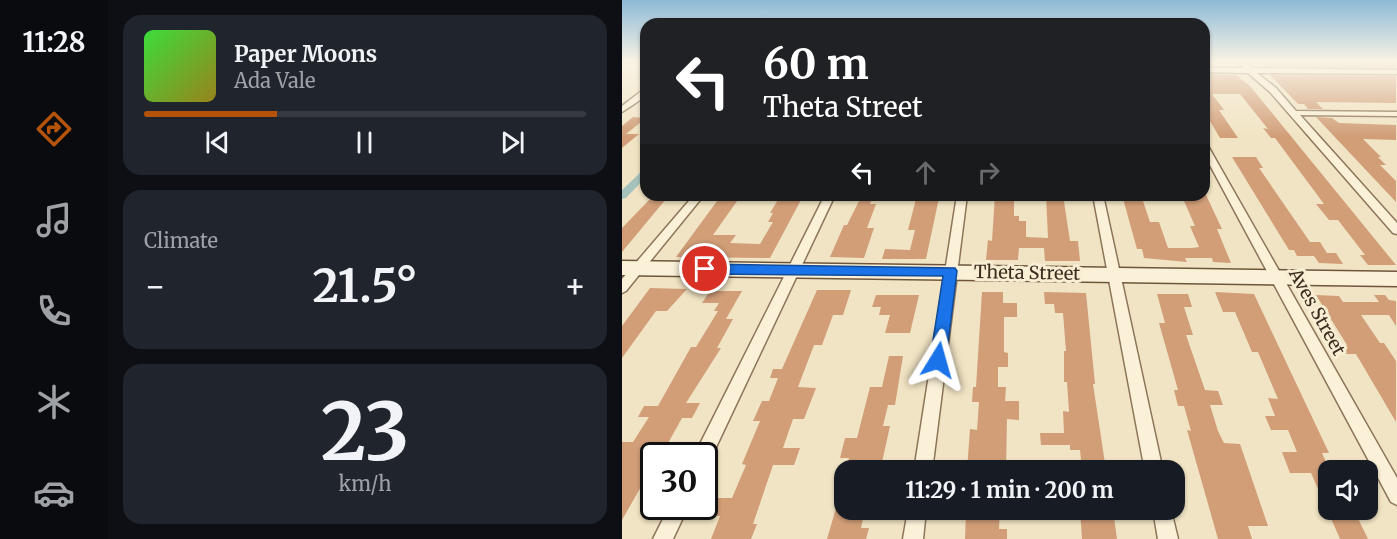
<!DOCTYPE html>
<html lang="en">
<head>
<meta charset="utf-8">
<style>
  :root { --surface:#171b24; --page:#20242c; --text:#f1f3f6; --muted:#9ea1a6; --line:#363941; --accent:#b45309 }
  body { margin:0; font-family:Merriweather,serif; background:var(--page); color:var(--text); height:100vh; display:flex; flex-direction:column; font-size:22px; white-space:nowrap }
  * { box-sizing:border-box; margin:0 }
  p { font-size:20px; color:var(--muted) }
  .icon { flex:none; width:33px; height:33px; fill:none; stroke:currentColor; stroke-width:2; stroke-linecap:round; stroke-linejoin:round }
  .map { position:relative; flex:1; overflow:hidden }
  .drawer { display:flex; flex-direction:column; gap:15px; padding:15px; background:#0d0f14; width:514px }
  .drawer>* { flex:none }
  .guide { position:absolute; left:18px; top:18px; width:570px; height:183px; border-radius:18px; box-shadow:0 2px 4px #0004; background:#202124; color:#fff; overflow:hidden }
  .tools { position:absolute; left:696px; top:460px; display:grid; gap:12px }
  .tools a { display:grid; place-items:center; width:60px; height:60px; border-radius:12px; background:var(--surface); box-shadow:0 2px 4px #0004; font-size:30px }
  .speed { position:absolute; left:18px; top:442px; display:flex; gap:12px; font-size:30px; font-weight:700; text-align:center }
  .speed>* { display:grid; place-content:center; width:78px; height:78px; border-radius:50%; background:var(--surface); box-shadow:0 2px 4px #0004; line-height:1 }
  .speed .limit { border:3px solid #111; border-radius:9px; background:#fff; color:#111 }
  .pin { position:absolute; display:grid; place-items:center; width:51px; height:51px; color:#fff; margin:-26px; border:3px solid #fff; border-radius:50%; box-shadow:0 2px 6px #0007 }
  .me { position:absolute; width:66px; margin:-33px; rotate:8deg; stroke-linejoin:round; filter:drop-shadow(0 0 4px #0008) }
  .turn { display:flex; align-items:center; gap:21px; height:126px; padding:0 24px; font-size:27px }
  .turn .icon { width:78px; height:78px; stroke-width:2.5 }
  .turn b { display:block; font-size:42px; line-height:51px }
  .lanes { display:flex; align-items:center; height:57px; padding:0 24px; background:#0003; justify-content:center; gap:30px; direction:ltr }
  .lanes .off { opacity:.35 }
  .big { font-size:45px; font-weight:700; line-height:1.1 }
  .drawer .card { flex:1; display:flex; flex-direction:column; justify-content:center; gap:9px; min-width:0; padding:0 21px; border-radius:18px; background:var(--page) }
  .drawer .dial { align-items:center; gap:0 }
  .dial b { font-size:78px; line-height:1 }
  .song { display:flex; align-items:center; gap:18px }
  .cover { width:72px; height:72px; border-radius:9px; background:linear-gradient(135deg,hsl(120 70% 55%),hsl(50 70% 35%)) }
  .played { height:6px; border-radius:3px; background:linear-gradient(90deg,var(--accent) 30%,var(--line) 30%) }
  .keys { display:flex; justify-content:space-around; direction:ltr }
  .heat { display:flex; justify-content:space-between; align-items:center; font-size:33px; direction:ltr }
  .trip { position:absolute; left:212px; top:460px; width:351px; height:60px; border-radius:18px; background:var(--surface); box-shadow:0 2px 4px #0004; font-weight:700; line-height:60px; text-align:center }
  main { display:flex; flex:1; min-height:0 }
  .tabs { display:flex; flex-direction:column; width:108px; justify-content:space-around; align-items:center; background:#090b0e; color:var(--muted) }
  .tabs .icon { width:42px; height:42px }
  .tabs .current { color:var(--accent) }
  .tabs b { font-size:27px; color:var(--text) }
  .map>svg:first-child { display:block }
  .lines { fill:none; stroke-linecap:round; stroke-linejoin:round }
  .canal { fill:#a6c3bb; fill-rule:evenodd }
  .building { fill:#d19e78 }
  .street-casing { stroke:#8c7559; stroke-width:3 }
  .secondary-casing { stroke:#6e563c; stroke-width:3 }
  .street { fill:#fbf1d8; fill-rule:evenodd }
  .secondary { fill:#fbf1d8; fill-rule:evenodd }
  .route { fill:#1a73e8; stroke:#114b97; stroke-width:1.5 }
  .labels { text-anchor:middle; stroke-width:6; stroke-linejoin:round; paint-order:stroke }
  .street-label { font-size:18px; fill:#3c2d1e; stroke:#f7eed4 }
</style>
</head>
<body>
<main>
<nav class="tabs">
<b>11:28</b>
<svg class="icon current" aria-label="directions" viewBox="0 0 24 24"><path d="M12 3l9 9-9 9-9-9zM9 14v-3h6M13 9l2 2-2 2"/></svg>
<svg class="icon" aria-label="music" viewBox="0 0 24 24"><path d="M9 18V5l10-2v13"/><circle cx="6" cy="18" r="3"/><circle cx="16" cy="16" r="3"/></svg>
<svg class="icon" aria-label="phone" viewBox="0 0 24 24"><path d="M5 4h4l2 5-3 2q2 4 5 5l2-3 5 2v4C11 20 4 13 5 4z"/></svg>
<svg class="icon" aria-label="climate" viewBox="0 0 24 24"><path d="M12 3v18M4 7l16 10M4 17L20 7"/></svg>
<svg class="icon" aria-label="car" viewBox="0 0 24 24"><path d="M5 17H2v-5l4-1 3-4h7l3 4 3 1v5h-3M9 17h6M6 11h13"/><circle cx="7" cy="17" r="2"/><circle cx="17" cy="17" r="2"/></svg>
</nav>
<section class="drawer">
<div class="card">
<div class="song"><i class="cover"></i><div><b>Paper Moons</b><p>Ada Vale</p></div></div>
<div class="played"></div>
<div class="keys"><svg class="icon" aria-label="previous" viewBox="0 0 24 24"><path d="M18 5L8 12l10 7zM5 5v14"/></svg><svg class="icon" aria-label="pause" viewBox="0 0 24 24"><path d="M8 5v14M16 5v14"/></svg><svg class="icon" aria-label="next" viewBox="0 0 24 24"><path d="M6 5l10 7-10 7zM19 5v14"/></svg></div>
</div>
<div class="card"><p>Climate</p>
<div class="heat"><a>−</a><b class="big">21.5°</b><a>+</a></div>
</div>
<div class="card dial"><b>23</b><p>km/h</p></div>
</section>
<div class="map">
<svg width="775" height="539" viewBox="0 0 775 539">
  <rect width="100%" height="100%" fill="#f1e4c4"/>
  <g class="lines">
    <path class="canal" d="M24,169V177L4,198L0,199V190L21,170Z"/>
  </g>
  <path class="building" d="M635,61H774V68L639,66Z
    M582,74L614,75L628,86L774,265H746L738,255H743L716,220H707L694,204H702L653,138H649L641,128L646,129L618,94H590L602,110H597L616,138H598L582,111Z
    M648,75L774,76V103L694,102L701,109H686L682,104H676Z
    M11,117L24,118L4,134H17L0,148V126Z
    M694,117L710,118L717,123L774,125V140L741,139L759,157H756L764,165H758L774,181V202Z
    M610,157H634L641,168H637L688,242H698L705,253H714L721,264L697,263L692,256H675L672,250H667Z
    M240,195H252L248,204H254L245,228H252L242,258L208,257L222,225H225Z
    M295,195L317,198L304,259H260L263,249L288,250L293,230H286Z
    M373,195H392V216H397V221H404V237L426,238L424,195H441L448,241H456L458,261H423L422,248H397L396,260H364L366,240L370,241Z
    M500,195H519L528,222H537L546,248H570L577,247L568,226H573L562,201H566L564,195H584L600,229H595L609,263L591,262L590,258H563L565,262L522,258L520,249H515Z
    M98,197H118L91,235H114L108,243L138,244L151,222H146L151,213H148L157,198H180L148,258L54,257Z
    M28,199H44L0,252V228Z
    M28,288L65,289L45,311H34L0,358V326Z
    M195,290H229L221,315H211L200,345H192L176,387L194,388L182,419H171L161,448H178L172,465H151L131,524H135L129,539H89L98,516H88L95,498H110L124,465L120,464L138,421H131L140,401H147L156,378H148L151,369H160Z
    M88,291H120L104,319H111L95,348H99L64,403H78L70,418H60L45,445H53L47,456H32V464L0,520V442H11L27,417H16L22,406H36L69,347H74L96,311H92L97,303H80Z
    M360,292H381V303H395V317H382V352L386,353V367H376V387H384L383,401H397V420L385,419L384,470H345L348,429L355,430L357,402H350L351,387H354Z
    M422,292L464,293L473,384H471L484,470H460L458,450H448V445H419L418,433H442L441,411L447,412L445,382H442V351H444L441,313H433L432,304H423Z
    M593,292L632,294L707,453H700L706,466V510H732L746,539H718L689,473H668L660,452H675L666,430H649L643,416H653L646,398L656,399L636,352H630L613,312H601Z
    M535,294H566L570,307H562L571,335H564L583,390L596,391L601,405H588L596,431L602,443L618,444L646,526H626L630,539H596L565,430L569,431L562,406H556L552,390H556L537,323H543Z
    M254,295H297L288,333H263L268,315H257L259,307H250Z
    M694,295L717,296L721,302H757L752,295H763L767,300L774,301V326L767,315H739L758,343H762L774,361V422L734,354H720L714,344L725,345Z
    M267,356H281L273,405H266L261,426H268L259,467H225L227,458H218L223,438H235L248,387H260Z
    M219,491H222V510H243L239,528H247L244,539H205Z
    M344,510H378L377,529H385V539H343Z
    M458,510H491L495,539H460Z"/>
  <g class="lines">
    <defs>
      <path id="street" d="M614,61H622L630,68L775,70V74L635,73L654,88L674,111L775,112V116L678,115L775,223V234L771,233L648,92L626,73L582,72V68H622Z
        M21,90H24V96L0,112V106Z
        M582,143L586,146L775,478V505L769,502L582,154Z
        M72,195H82L4,291L0,293V279Z
        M203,195H213L87,462L82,464V456H73L75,450Z
        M335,195H345L310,471H292Z
        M471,195H481L541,471H523Z
        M47,507H66L51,539H31Z
        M286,510H304L301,539H281Z
        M531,510H549L556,539H536Z"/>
      <path id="secondary" d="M0,261L775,272V286L0,275Z"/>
    </defs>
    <use href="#street" class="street-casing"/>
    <use href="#secondary" class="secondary-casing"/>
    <use href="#street" class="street"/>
    <use href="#secondary" class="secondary"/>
  </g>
  <linearGradient id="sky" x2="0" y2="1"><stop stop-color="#8dbad6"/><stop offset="0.45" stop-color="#f9f3e4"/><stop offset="1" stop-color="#f9f3e4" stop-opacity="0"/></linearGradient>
  <rect width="775" height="137" fill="url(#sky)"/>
  <path class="route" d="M83,264L333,268L335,271L324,360L322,365H310L308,360L321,276L83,274L76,269Z"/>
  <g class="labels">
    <g class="street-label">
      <text transform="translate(405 273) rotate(1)" y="6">Theta Street</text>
      <text transform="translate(695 312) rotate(61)" y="6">Aves Street</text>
    </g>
  </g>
</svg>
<div class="tools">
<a><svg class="icon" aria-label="sound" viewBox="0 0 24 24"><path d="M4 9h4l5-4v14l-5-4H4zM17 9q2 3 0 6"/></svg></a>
</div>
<div class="speed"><div class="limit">30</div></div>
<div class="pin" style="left:83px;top:269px;background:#d93025"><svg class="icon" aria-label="arrive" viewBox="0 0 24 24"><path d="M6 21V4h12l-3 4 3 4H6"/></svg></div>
<svg class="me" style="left:316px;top:360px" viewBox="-20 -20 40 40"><path d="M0-17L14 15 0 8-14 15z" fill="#1a73e8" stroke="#fff" stroke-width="4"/></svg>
<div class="trip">11:29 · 1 min · 200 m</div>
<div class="guide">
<div class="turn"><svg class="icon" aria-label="left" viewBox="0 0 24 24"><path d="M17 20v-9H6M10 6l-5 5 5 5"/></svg><div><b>60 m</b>Theta Street</div></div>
<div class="lanes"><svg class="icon" aria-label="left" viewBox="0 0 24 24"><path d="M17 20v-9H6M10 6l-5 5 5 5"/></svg><svg class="icon off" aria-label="ahead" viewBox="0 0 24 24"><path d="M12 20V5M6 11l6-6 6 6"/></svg><svg class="icon off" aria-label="right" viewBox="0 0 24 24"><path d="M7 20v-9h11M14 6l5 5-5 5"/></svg></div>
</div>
</div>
</main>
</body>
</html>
